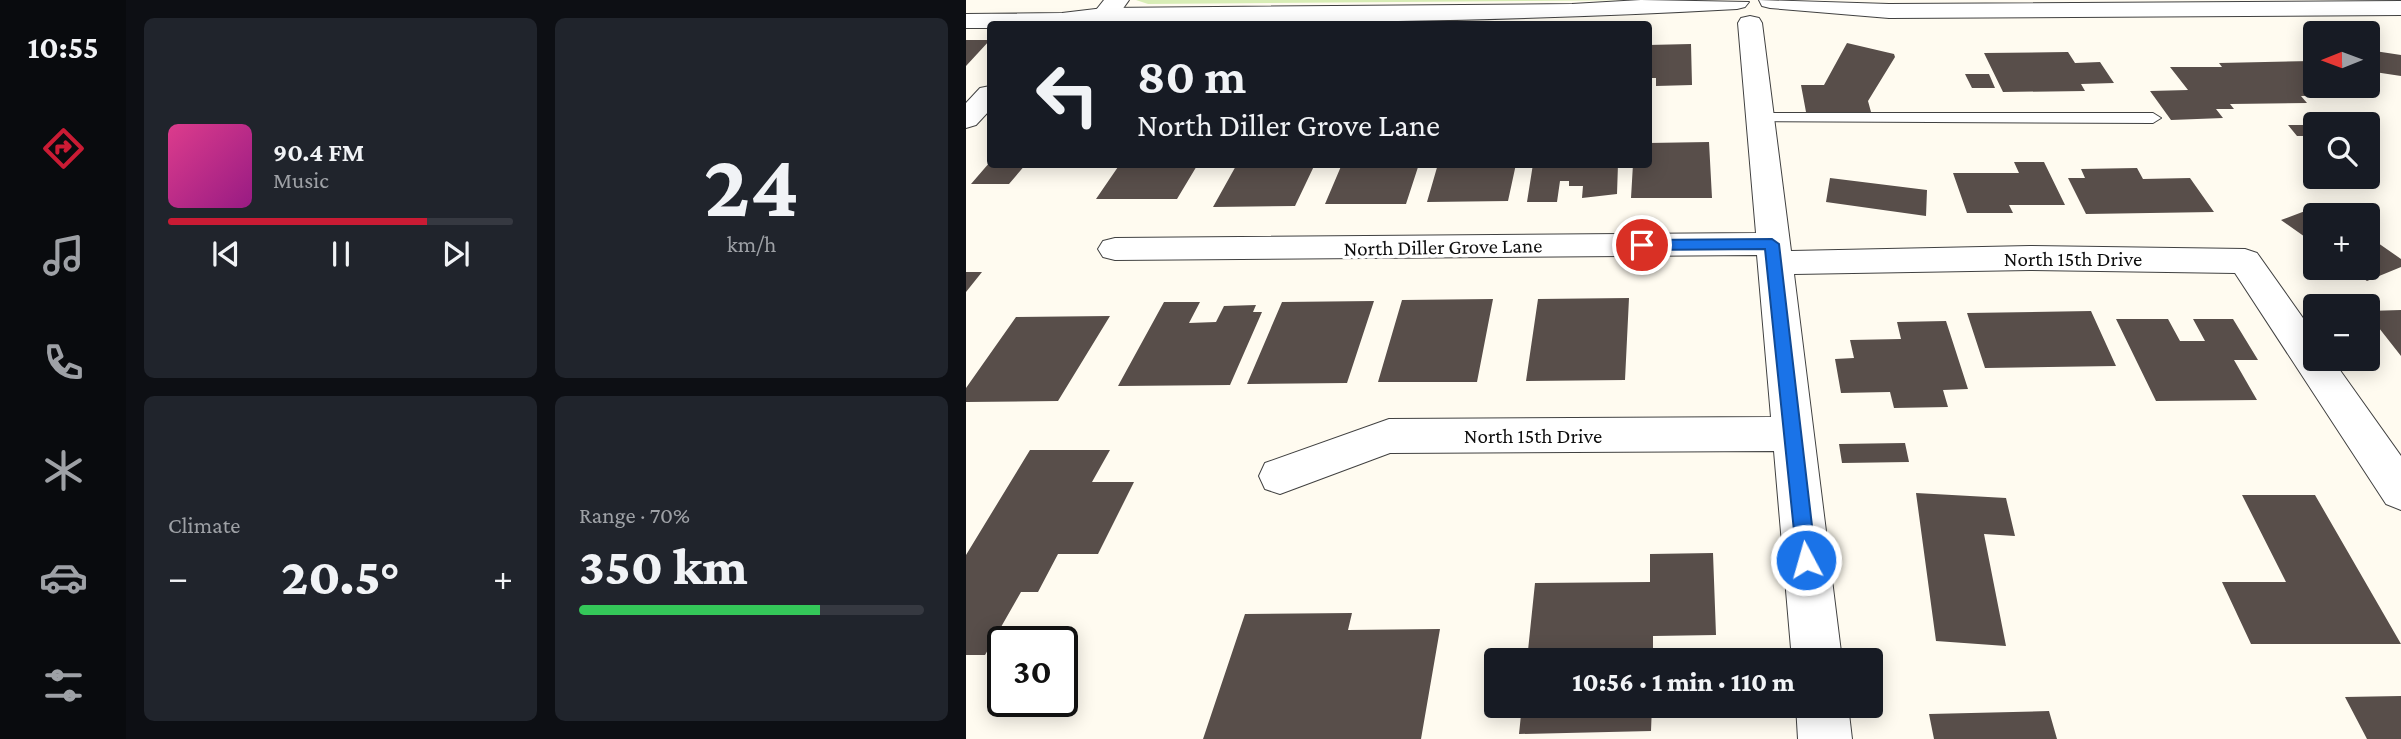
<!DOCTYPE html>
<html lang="en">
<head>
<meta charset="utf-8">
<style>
  :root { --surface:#171b24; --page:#20242c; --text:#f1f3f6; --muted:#9ea1a6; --line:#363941; --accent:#ca1b34 }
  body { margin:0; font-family:"Crimson Pro",serif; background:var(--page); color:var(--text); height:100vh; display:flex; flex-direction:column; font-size:26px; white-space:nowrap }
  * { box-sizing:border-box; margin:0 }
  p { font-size:23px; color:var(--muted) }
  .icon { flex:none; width:38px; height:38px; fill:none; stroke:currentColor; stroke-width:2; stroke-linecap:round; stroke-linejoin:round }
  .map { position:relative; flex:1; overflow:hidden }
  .sheet { display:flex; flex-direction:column; gap:18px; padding:18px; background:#0d0f14; width:840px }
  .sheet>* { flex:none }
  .top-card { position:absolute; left:21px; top:21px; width:665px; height:147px; border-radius:7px; box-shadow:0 4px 18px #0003; background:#171b24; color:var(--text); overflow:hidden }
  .needle { width:46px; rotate:269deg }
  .fabs { position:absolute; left:1337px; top:21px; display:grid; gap:14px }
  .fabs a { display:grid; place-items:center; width:77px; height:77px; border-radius:7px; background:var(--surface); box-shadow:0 4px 18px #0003; font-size:35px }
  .speed { position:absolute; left:21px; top:626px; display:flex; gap:14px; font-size:35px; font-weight:700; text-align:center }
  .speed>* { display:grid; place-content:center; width:91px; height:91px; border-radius:50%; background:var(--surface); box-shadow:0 4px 18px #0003; line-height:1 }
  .speed .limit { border:4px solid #111; border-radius:10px; background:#fff; color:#111 }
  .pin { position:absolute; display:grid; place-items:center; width:60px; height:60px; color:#fff; margin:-30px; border:4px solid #fff; border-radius:50%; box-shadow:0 2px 7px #0007 }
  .me { position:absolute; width:77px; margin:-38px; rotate:354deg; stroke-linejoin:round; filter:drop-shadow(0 0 5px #0008) }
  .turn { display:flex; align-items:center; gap:24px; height:147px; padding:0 35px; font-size:32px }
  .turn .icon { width:91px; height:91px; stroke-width:2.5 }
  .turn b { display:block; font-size:49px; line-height:60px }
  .big { font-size:52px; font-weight:800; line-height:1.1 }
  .sheet .card { flex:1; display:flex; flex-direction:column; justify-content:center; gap:10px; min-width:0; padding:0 24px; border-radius:10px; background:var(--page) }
  .sheet .dial { align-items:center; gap:0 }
  .dial b { font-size:91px; line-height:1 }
  .song { display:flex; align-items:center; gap:21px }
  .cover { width:84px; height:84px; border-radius:10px; background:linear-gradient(135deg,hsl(330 70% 55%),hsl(310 70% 35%)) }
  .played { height:7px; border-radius:4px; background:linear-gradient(90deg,var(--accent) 75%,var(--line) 75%) }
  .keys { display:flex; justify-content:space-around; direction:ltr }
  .heat { display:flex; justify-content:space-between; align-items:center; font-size:38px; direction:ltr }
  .charge { height:10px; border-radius:5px; background:linear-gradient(90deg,#34c759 70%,var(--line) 0) }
  .sheet .tiles { flex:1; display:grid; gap:18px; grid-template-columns:repeat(2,1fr) }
  .trip { position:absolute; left:518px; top:648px; width:399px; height:70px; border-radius:7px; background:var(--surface); box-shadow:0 4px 18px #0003; font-weight:800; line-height:70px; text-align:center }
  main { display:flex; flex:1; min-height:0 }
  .tab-bar { display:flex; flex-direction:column; width:126px; justify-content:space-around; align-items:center; background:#090b0e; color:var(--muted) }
  .tab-bar .icon { width:49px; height:49px }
  .tab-bar .current { color:var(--accent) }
  .tab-bar b { font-size:32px; color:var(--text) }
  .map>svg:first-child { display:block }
  .green { fill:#d8edb6 }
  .building { fill:#584e4a }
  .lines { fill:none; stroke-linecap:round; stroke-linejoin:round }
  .service-casing { stroke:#414141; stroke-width:2 }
  .minor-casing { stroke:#414141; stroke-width:2 }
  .tertiary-casing { stroke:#414141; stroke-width:2 }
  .service { fill:#fff; fill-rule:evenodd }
  .minor { fill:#fff; fill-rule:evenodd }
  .tertiary { fill:#fff; fill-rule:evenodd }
  .route { fill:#1a73e8; stroke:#114b97; stroke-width:2 }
  .labels { text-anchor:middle; stroke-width:7; stroke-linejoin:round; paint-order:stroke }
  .street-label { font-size:21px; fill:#0e0e0e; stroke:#fff }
</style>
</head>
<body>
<main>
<nav class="tab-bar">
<b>10:55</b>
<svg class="icon current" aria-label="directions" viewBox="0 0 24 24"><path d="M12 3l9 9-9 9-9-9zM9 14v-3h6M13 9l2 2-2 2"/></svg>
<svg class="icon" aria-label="music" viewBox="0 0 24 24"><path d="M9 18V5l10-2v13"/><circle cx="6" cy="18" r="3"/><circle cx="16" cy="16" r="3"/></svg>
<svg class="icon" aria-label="phone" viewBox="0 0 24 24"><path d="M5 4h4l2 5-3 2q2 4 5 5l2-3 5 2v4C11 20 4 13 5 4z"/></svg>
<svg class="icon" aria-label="climate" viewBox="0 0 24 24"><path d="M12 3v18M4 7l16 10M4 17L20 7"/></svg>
<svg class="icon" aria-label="car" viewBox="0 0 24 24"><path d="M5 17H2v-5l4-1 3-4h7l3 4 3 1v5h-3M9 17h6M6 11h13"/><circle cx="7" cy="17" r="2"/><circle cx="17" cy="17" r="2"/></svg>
<svg class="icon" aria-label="filters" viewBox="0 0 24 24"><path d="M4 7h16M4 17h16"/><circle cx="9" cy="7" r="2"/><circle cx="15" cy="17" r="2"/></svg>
</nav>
<section class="sheet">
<div class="tiles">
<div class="card">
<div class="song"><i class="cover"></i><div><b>90.4 FM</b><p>Music</p></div></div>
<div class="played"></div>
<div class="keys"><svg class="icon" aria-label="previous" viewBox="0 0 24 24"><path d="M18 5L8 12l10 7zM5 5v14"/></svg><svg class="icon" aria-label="pause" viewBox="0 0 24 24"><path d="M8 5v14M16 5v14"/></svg><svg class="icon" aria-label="next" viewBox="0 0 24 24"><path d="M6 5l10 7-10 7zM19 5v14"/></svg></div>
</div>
<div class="card dial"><b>24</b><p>km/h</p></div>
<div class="card"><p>Climate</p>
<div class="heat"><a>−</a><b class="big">20.5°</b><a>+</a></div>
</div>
<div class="card"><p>Range · 70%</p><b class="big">350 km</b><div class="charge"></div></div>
</div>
</section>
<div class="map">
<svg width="1435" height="739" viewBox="0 0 1435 739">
  <rect width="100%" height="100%" fill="#fffbf0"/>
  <path class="green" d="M170,0H673L182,4Z"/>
  <path class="building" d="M0,40H24L0,66Z
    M881,43L928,54L929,57L902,101L905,112H840L835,85H858Z
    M725,44L726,85L690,86V78H682V45Z
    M1402,50L1435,55V76L1402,71Z
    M1102,52L1109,63L1134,62L1148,83L1115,84L1119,91L1037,92L1018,53Z
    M1346,61L1349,86H1371L1380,95L1335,96L1341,103L1264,104L1268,109H1250L1257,118L1205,120L1184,91L1222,90L1204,67H1256L1253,63Z
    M999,74H1023L1029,88H1006Z
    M1322,125H1349V136H1331Z
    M743,142L746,198H665L667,164H682V143Z
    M24,162V164H60L43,184H5Z
    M1048,162H1078L1099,205H1043L1047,213H1001L987,173H1053Z
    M154,164H232L211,199H130Z
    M271,164H349L329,206L247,207Z
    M376,164H453L440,204H359Z
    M472,164H550L542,201L461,202Z
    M567,164H652L651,194L616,198L617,186H603V181H594L591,202H561Z
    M1171,168L1177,179L1224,178L1248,212L1120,214L1102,178H1119L1115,169Z
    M864,178L961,190L960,216L860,202Z
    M1355,205L1370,215H1349V244L1315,220Z
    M1402,236L1435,259V267L1401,281L1382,268H1402Z
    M0,272H16L0,292Z
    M663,298L659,380L560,381L572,299Z
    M527,299L511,382H412L436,300Z
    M408,301L381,383L281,384L316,302Z
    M198,302H234L223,323L250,322L258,306L290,305L287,312H296L264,385L152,386Z
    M1435,310V356L1402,314V311Z
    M1125,311L1150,366L1019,368L1001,313Z
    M144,316L92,401L0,402V388L50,317Z
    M1150,319H1202L1214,341H1239L1227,319H1267L1292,360H1268L1291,400L1190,401Z
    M980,321L1002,389L977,390L982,407L928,408L924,392L875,393L869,359L888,358L884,340L935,339L931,322Z
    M939,443L943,462L876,463L873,444Z
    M64,450H144L126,482H168L132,554H92L72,592H55L19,655H0V555Z
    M950,493L1040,498L1049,536L1018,534L1040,646L970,641Z
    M1276,495H1349L1435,644H1285L1256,582H1320Z
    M747,553L750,635L687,636V660H561L569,583L684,582V554Z
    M386,613L382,630L474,629L455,739H237L279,614Z
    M1435,696V739H1401L1379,697Z
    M556,705H686L685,731L553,734Z
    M1083,711L1091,739H968L963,714Z"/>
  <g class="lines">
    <defs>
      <path id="service" d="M792,113H1187L1195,118L1187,123L786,121L784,118Z"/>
      <path id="minor" d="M138,0H163C154,13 147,24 129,20L126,15Z
        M784,16L793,18L796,23L825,251L1064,246L1279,249L1291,253L1349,335V359H1366L1435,456V510L1420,504L1269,273L1064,270L828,274L876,660H826L808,451L424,453L314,494L299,489L293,476L299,463L423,419L805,417L791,255L149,260L137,257L132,249L137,241L149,238L790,233L772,23L775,18Z
        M830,705H882L886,739H832Z"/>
      <path id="tertiary" d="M675,0L783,2L779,7L771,9C523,23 273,24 24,24V28H0V14L96,13L138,8L606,4Z
        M793,0L923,4L1435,1V15L923,18L804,8L796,6Z
        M24,86V110L10,125L0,128V103L14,88Z"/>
    </defs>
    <use href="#service" class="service-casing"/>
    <use href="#minor" class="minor-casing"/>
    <use href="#tertiary" class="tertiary-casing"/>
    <use href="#service" class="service"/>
    <use href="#minor" class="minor"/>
    <use href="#tertiary" class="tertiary"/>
  </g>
  <path class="route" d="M806,239L813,244L850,560L847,566L840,568L834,566L831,560L799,249L676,250L669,245L676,240Z"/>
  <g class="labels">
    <g class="street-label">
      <text transform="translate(477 247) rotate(-1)" y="7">North Diller Grove Lane</text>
      <text x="1107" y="266">North 15th Drive</text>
      <text x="567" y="443">North 15th Drive</text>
    </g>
  </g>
</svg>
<div class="fabs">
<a><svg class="needle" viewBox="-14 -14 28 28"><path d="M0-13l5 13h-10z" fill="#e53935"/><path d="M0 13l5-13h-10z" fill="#9ea1a6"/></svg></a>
<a><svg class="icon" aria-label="search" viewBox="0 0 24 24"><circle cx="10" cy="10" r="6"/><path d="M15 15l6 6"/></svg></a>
<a>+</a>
<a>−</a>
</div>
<div class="speed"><div class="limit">30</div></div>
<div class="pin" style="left:676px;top:245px;background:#d93025"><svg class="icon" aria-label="arrive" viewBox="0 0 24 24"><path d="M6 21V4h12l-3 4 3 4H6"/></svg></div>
<svg class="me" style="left:840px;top:560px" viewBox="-20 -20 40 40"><circle r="17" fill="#1a73e8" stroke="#fff" stroke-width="3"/><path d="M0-11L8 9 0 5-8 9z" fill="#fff"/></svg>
<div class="trip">10:56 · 1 min · 110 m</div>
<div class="top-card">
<div class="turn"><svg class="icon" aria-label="left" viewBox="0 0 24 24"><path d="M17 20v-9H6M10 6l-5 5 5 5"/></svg><div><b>80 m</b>North Diller Grove Lane</div></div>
</div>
</div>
</main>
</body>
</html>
